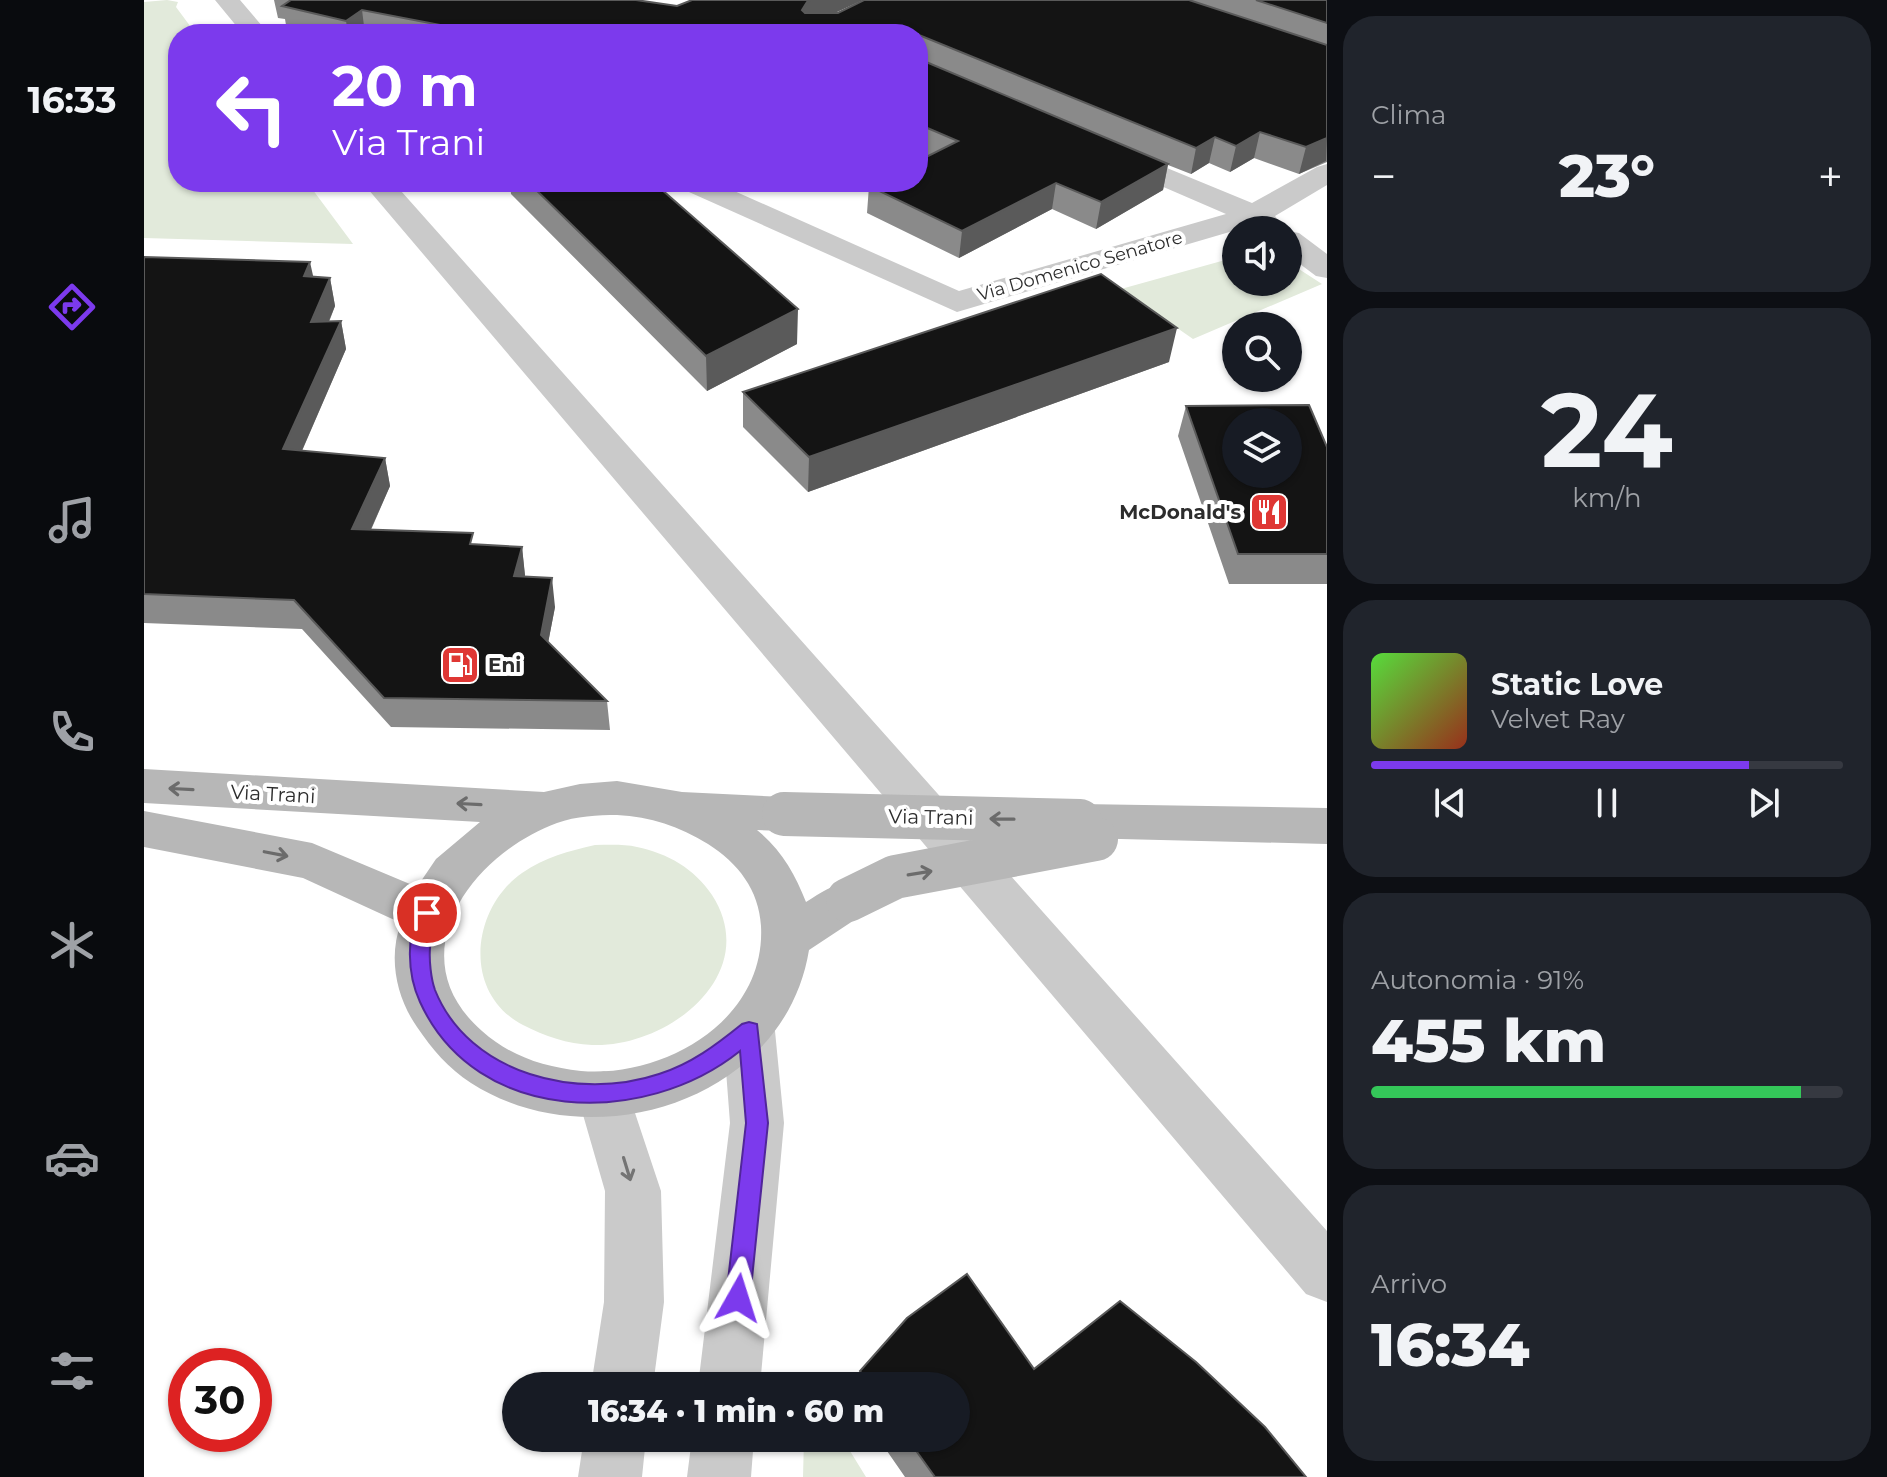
<!DOCTYPE html>
<html lang="it">
<head>
<meta charset="utf-8">
<style>
  :root { --surface:#171b24; --page:#20242c; --text:#f1f3f6; --muted:#9ea1a6; --line:#363941; --accent:#7c3aed }
  body { margin:0; font-family:Montserrat,sans-serif; background:var(--page); color:var(--text); height:100vh; display:flex; flex-direction:column; font-size:30px; white-space:nowrap }
  * { box-sizing:border-box; margin:0 }
  p { font-size:26px; color:var(--muted) }
  .icon { flex:none; width:44px; height:44px; fill:none; stroke:currentColor; stroke-width:2; stroke-linecap:round; stroke-linejoin:round }
  .map { position:relative; flex:1; overflow:hidden }
  .side { display:flex; flex-direction:column; gap:16px; padding:16px; background:#0d0f14; width:560px }
  .side>* { flex:none }
  .hud { position:absolute; left:24px; top:24px; width:760px; height:168px; border-radius:32px; box-shadow:0 2px 6px #0004; background:#7c3aed; color:#fff; overflow:hidden }
  .fabs { position:absolute; left:1078px; top:216px; display:grid; gap:16px }
  .fabs a { display:grid; place-items:center; width:80px; height:80px; border-radius:50%; background:var(--surface); box-shadow:0 2px 6px #0004; font-size:40px }
  .speed { position:absolute; left:24px; top:1348px; display:flex; gap:16px; font-size:40px; font-weight:700; text-align:center }
  .speed>* { display:grid; place-content:center; width:104px; height:104px; border-radius:50%; background:var(--surface); box-shadow:0 2px 6px #0004; line-height:1 }
  .speed .limit { border:12px solid #d22; background:#fff; color:#111 }
  .pin { position:absolute; display:grid; place-items:center; width:68px; height:68px; color:#fff; margin:-34px; border:4px solid #fff; border-radius:50%; box-shadow:0 2px 8px #0007 }
  .me { position:absolute; width:88px; margin:-44px; rotate:6deg; stroke-linejoin:round; filter:drop-shadow(0 0 6px #0008) }
  .turn { display:flex; align-items:center; gap:28px; height:168px; padding:0 32px; font-size:36px }
  .turn .icon { width:104px; height:104px; stroke-width:2.5 }
  .turn b { display:block; font-size:56px; line-height:68px }
  .big { font-size:60px; font-weight:800; line-height:1.1 }
  .side .tile { flex:1; display:flex; flex-direction:column; justify-content:center; gap:12px; min-width:0; padding:0 28px; border-radius:32px; background:var(--page) }
  .side .dial { align-items:center; gap:0 }
  .dial b { font-size:104px; line-height:1 }
  .song { display:flex; align-items:center; gap:24px }
  .cover { width:96px; height:96px; border-radius:12px; background:linear-gradient(135deg,hsl(110 70% 55%),hsl(10 70% 35%)) }
  .played { height:8px; border-radius:4px; background:linear-gradient(90deg,var(--accent) 80%,var(--line) 80%) }
  .keys { display:flex; justify-content:space-around; direction:ltr }
  .heat { display:flex; justify-content:space-between; align-items:center; font-size:44px; direction:ltr }
  .charge { height:12px; border-radius:6px; background:linear-gradient(90deg,#34c759 91%,var(--line) 0) }
  .trip { position:absolute; left:358px; top:1372px; width:468px; height:80px; border-radius:40px; background:var(--surface); box-shadow:0 2px 6px #0004; font-weight:800; line-height:80px; text-align:center }
  main { display:flex; flex:1; min-height:0 }
  .tab-bar { display:flex; flex-direction:column; width:144px; justify-content:space-around; align-items:center; background:#090b0e; color:var(--muted) }
  .tab-bar .icon { width:56px; height:56px }
  .tab-bar .selected { color:var(--accent) }
  .tab-bar b { font-size:36px; color:var(--text) }
  .map>svg:first-child { display:block }
  .green { fill:#e2eadb }
  .lines { fill:none; stroke-linecap:round; stroke-linejoin:round }
  .minor { fill:#cacaca; fill-rule:evenodd }
  .secondary { fill:#b7b7b7; fill-rule:evenodd }
  .secondary-bridge { stroke:#b7b7b7; stroke-width:44 }
  .wall { fill:#8a8a8a }
  .shaded-wall { fill:#5a5a5a }
  .building { fill:#141414; stroke:#5a5a5a; stroke-width:2; fill-rule:evenodd }
  .oneway { stroke:#6b6b6b }
  .oneway2 { stroke:#747474 }
  .route { fill:#7c3aed; stroke:#51269a; stroke-width:2 }
  .labels { text-anchor:middle; stroke-width:8; stroke-linejoin:round; paint-order:stroke }
  .far-street-label { font-size:18px; fill:#2d2d2d; stroke:#fff }
  .poi-label { font-size:20px; font-weight:bold; fill:#2d2d2d; stroke:#fff; text-anchor:end }
  .street-label { font-size:20px; fill:#2d2d2d; stroke:#fff }
</style>
</head>
<body>
<main>
<nav class="tab-bar">
<b>16:33</b>
<svg class="icon selected" aria-label="directions" viewBox="0 0 24 24"><path d="M12 3l9 9-9 9-9-9zM9 14v-3h6M13 9l2 2-2 2"/></svg>
<svg class="icon" aria-label="music" viewBox="0 0 24 24"><path d="M9 18V5l10-2v13"/><circle cx="6" cy="18" r="3"/><circle cx="16" cy="16" r="3"/></svg>
<svg class="icon" aria-label="phone" viewBox="0 0 24 24"><path d="M5 4h4l2 5-3 2q2 4 5 5l2-3 5 2v4C11 20 4 13 5 4z"/></svg>
<svg class="icon" aria-label="climate" viewBox="0 0 24 24"><path d="M12 3v18M4 7l16 10M4 17L20 7"/></svg>
<svg class="icon" aria-label="car" viewBox="0 0 24 24"><path d="M5 17H2v-5l4-1 3-4h7l3 4 3 1v5h-3M9 17h6M6 11h13"/><circle cx="7" cy="17" r="2"/><circle cx="17" cy="17" r="2"/></svg>
<svg class="icon" aria-label="filters" viewBox="0 0 24 24"><path d="M4 7h16M4 17h16"/><circle cx="9" cy="7" r="2"/><circle cx="15" cy="17" r="2"/></svg>
</nav>
<div class="map">
<svg width="1183" height="1477" viewBox="0 0 1183 1477">
  <rect width="100%" height="100%" fill="#fff"/>
  <path class="green" d="M23,0L34,2L32,7L52,34H34V182H163L209,244L0,238V2Z
    M1092,257V282H1144V262L1178,284L1049,339L977,289Z
    M451,845C465,845 480,844 493,847C523,853 551,869 568,895C619,974 524,1048 448,1045C423,1044 401,1036 379,1025C318,993 327,909 378,873C401,857 425,851 451,845Z
    M660,1438H698L722,1477H659Z"/>
  <g class="lines">
    <path class="minor" d="M71,0H96L125,34H99Z
      M967,145L1108,203L1173,167L1183,164V185L1131,216L1135,222L1131,228L1116,230L1106,226L813,312L536,188L531,182H570L815,291L1082,214L957,160L953,154L957,148Z
      M218,182H249L1183,1231V1302L1162,1294Z
      M1144,231L1155,233L1183,254V278L1172,276L1144,255Z
      M605,1009L623,1015L631,1031L640,1123L616,1386H554L586,1123L579,1031L587,1015Z
      M460,1071L479,1077L517,1191L520,1302L509,1386H447L460,1302L461,1191L433,1094L441,1077Z
      M440,1438H502L498,1477H434Z
      M548,1438H610L607,1477H543Z"/>
    <path class="secondary" d="M0,769L400,792L436,784L473,781L538,792L640,797L656,802L663,814L656,826L640,831L613,830C637,849 651,874 662,902C683,889 696,878 721,887L728,900L721,913L665,950C641,1100 449,1161 327,1083C304,1068 288,1049 273,1027C252,997 244,957 257,923L159,878L0,847V811L168,843L273,887L292,859L336,822L0,803ZM473,815C507,817 535,826 564,844C594,863 615,890 617,926C622,1020 521,1078 437,1071C399,1067 366,1056 338,1031C252,956 328,854 413,823C432,816 454,815 473,815Z
      M936,804L1183,808V844L936,838L920,833L913,821L920,809Z"/>
    <path class="secondary-bridge" d="M640,814L936,821
      M704,900L751,877L952,839"/>
  </g>
  <path class="wall" d="M130,0H492L533,6L692,13L720,0H1183V162L1155,174L1110,158L1086,172L1065,163L1047,174L1024,165L1019,190L952,229L908,209L815,258L723,213L725,186L785,156L774,151V34H157L143,31L141,19L134,18Z
    M366,182H509L653,344L563,391L367,194Z
    M0,257L186,278L191,306L185,322L197,321L202,349L158,451L241,458L246,486L227,530L330,544L378,547L381,577L411,607L404,643L463,701L466,730L247,727L158,629L0,623Z
    M1025,362L664,492L599,427V392Z
    M1042,406L1183,447V584H1085L1034,436Z
    M890,1369L1162,1477H761L734,1438H812V1386H714L716,1371Z"/>
  <path class="shaded-wall" d="M668,0H719L663,26L658,10L663,2Z
    M218,10L221,34H204L202,21Z
    M1116,132L1110,158L1086,172L1092,146Z
    M1071,137L1065,163L1047,174L1052,148Z
    M1183,138L1182,161L1155,174L1162,147Z
    M1024,164L1019,190L952,229L957,202Z
    M912,183L908,209L815,258L818,231Z
    M166,262L172,289L160,276Z
    M186,278L191,306L173,350L167,322Z
    M654,309L653,344L563,391L562,356Z
    M197,321L202,349L146,478L139,449Z
    M1033,328L1025,362L664,492L665,457Z
    M241,458L246,486L214,558L208,529Z
    M378,547L381,575L374,605L370,576Z
    M408,578L411,607L400,664L397,635Z"/>
  <path class="building" d="M147,0H492L533,6L548,0H668L663,2L658,10L661,13H694L720,0H1045L1183,45V138L1162,147L1116,132L1092,146L1071,137L1052,148L775,35V59L1024,164L957,202L912,183L818,231L725,186L733,182H774V161L814,141L774,124V34H343L218,10L202,21L138,6Z
    M1112,0H1183V23Z
    M384,182H509L654,309L562,356Z
    M0,257L166,262L160,276L186,278L167,322L197,321L139,449L241,458L208,529L329,533L326,544L378,547L370,576L408,578L397,635L463,701L240,698L150,600L0,594Z
    M957,274L1033,328L665,457L599,392Z
    M1165,405L1183,447V554H1094L1042,406ZM1092,422H1144V474H1092Z
    M823,1274L890,1369L976,1301L1052,1362L1121,1427L1162,1477H791L763,1438H812V1386H727L716,1371L763,1318Z"/>
  <defs><path id="oneway-shaft" d="M-6 0H5M1.5-3L5.5 0L1.5 3" fill="none" stroke-width="1.6" stroke-linecap="round" stroke-linejoin="round" transform="scale(2)"/></defs>
  <g class="oneway">
    <use href="#oneway-shaft" transform="translate(37 789) rotate(-177)"/>
    <use href="#oneway-shaft" transform="translate(325 804) rotate(-177)"/>
    <use href="#oneway-shaft" transform="translate(858 819) rotate(-179)"/>
    <use href="#oneway-shaft" transform="translate(132 854) rotate(11)"/>
    <use href="#oneway-shaft" transform="translate(776 873) rotate(-9)"/>
  </g>
  <use class="oneway2" href="#oneway-shaft" transform="translate(483 1169) rotate(73)"/>
  <path class="route" d="M283,905L290,907C297,919 287,935 286,948C285,960 287,979 291,990C325,1075 435,1101 515,1074C547,1064 572,1045 598,1024L605,1022L613,1024L624,1123L606,1298L603,1307L594,1310L585,1307L582,1298L602,1123L596,1051C500,1128 332,1125 276,1002C263,974 262,935 276,907Z"/>
  <defs>
    <symbol id="restaurant-square" viewBox="-11 -11 22 22"><rect x="-9" y="-9" width="18" height="18" rx="4" fill="#df3734" stroke="#fff"/><path d="M-5-6h1v4h1v-4h1v4h1v-4h1v5L-1.5 .5V6h-2V.5L-5-1ZM5-6V6H3V1.5H1.5Q1.5-4 5-6Z" fill="#fff"/></symbol>
    <symbol id="fuel-square" viewBox="-11 -11 22 22"><rect x="-9" y="-9" width="18" height="18" rx="4" fill="#df3734" stroke="#fff"/><path d="M-5.5-6h7V0h2V4h1.3V-2.5L3-4.5l.8-.8L6-3V5H2.5V1h-1V6h-7ZM-4.2-4.7v3.2H.2V-4.7Z" fill="#fff"/></symbol>
  </defs>
  <g fill-rule="evenodd">
    <use href="#restaurant-square" x="1103" y="490" width="44" height="44"/>
    <use href="#fuel-square" x="294" y="643" width="44" height="44"/>
  </g>
  <g class="labels">
    <g class="far-street-label">
      <text transform="translate(936 266) rotate(-16)" y="6">Via Domenico Senatore</text>
    </g>
    <g class="poi-label">
      <text x="1097" y="519">McDonald's</text>
      <text x="344" y="672" text-anchor="start">Eni</text>
    </g>
    <g class="street-label">
      <text transform="translate(129 794) rotate(3)" y="7">Via Trani</text>
      <text transform="translate(787 817) rotate(1)" y="7">Via Trani</text>
    </g>
  </g>
</svg>
<div class="fabs">
<a><svg class="icon" aria-label="sound" viewBox="0 0 24 24"><path d="M4 9h4l5-4v14l-5-4H4zM17 9q2 3 0 6"/></svg></a>
<a><svg class="icon" aria-label="search" viewBox="0 0 24 24"><circle cx="10" cy="10" r="6"/><path d="M15 15l6 6"/></svg></a>
<a><svg class="icon" aria-label="layers" viewBox="0 0 24 24"><path d="M12 4l9 5-9 5-9-5zM3 14l9 5 9-5"/></svg></a>
</div>
<div class="speed"><div class="limit">30</div></div>
<div class="pin" style="left:283px;top:913px;background:#d93025"><svg class="icon" aria-label="arrive" viewBox="0 0 24 24"><path d="M6 21V4h12l-3 4 3 4H6"/></svg></div>
<svg class="me" style="left:594px;top:1298px" viewBox="-20 -20 40 40"><path d="M0-17L14 15 0 8-14 15z" fill="#7c3aed" stroke="#fff" stroke-width="4"/></svg>
<div class="trip">16:34 · 1 min · 60 m</div>
<div class="hud">
<div class="turn"><svg class="icon" aria-label="left" viewBox="0 0 24 24"><path d="M17 20v-9H6M10 6l-5 5 5 5"/></svg><div><b>20 m</b>Via Trani</div></div>
</div>
</div>
<section class="side">
<div class="tile"><p>Clima</p>
<div class="heat"><a>−</a><b class="big">23°</b><a>+</a></div>
</div>
<div class="tile dial"><b>24</b><p>km/h</p></div>
<div class="tile">
<div class="song"><i class="cover"></i><div><b>Static Love</b><p>Velvet Ray</p></div></div>
<div class="played"></div>
<div class="keys"><svg class="icon" aria-label="previous" viewBox="0 0 24 24"><path d="M18 5L8 12l10 7zM5 5v14"/></svg><svg class="icon" aria-label="pause" viewBox="0 0 24 24"><path d="M8 5v14M16 5v14"/></svg><svg class="icon" aria-label="next" viewBox="0 0 24 24"><path d="M6 5l10 7-10 7zM19 5v14"/></svg></div>
</div>
<div class="tile"><p>Autonomia · 91%</p><b class="big">455 km</b><div class="charge"></div></div>
<div class="tile"><p>Arrivo</p><b class="big">16:34</b></div>
</section>
</main>
</body>
</html>
